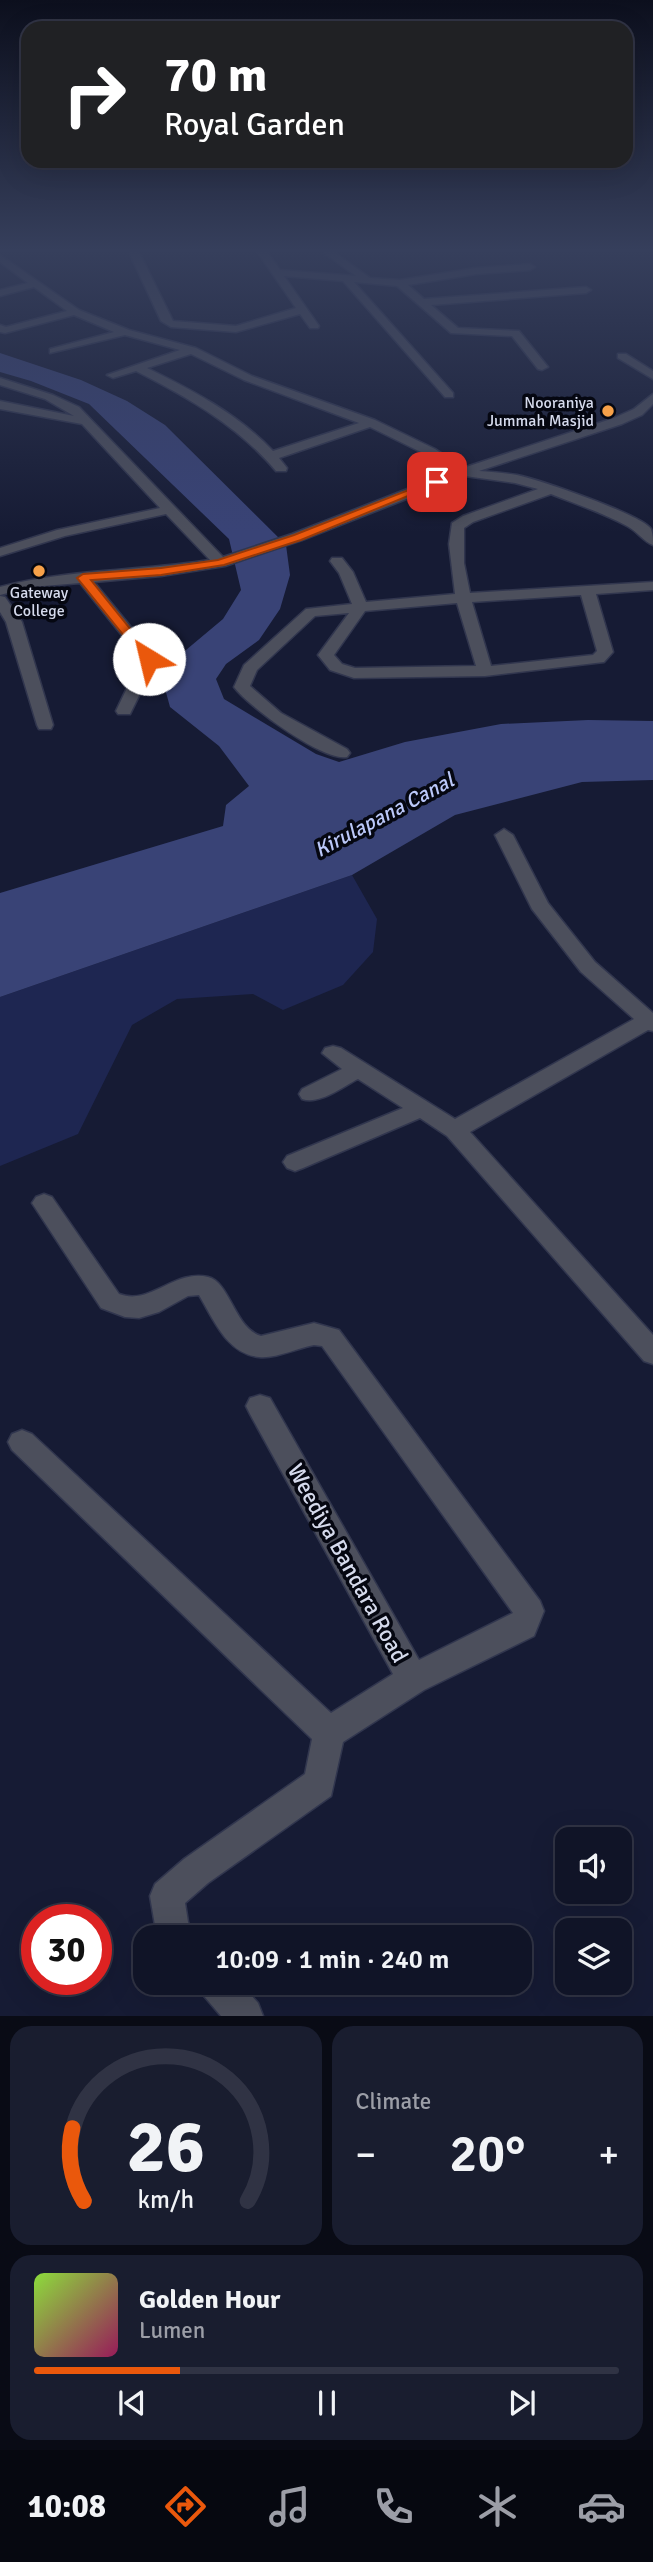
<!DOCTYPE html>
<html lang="en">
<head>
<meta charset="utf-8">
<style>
  :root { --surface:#101427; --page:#191d2f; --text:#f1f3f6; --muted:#9c9ea7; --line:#303344; --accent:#ea580c }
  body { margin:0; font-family:Signika,sans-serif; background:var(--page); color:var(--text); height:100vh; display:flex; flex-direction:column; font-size:26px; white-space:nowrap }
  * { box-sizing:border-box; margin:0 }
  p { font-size:23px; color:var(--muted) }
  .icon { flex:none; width:38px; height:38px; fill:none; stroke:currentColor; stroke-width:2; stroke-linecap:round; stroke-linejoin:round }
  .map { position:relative; height:2016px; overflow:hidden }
  .details { display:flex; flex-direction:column; gap:10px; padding:10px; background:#090b15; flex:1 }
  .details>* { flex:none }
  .guide { position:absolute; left:21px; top:21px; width:612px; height:147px; border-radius:21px; box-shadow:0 7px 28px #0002,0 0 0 2px var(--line); background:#202124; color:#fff; overflow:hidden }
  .tools { position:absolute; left:555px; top:1827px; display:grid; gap:14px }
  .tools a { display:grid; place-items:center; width:77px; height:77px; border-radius:14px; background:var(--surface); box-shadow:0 7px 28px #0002,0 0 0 2px var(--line); font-size:35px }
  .speed { position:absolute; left:21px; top:1904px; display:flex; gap:14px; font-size:35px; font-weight:700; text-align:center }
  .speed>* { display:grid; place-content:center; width:91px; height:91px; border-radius:50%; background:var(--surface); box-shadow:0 7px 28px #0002,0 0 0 2px var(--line); line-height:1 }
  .speed .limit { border:10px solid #d22; background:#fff; color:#111 }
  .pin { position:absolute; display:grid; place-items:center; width:60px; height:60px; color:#fff; margin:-30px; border-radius:14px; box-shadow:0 4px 10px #0006 }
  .me { position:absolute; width:77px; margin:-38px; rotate:324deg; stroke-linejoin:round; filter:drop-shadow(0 0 5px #0008) }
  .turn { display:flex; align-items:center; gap:24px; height:147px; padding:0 28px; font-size:32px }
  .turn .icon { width:91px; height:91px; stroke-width:2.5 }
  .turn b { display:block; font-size:49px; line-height:60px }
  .big { font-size:52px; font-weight:600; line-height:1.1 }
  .details .tile { flex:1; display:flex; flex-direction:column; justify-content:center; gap:10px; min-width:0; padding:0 24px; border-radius:21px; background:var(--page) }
  .details .dial { align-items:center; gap:0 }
  .dial svg { height:182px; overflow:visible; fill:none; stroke:var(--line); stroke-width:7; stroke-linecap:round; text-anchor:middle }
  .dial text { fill:var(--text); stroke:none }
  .song { display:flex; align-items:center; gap:21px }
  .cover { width:84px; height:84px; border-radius:10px; background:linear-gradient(135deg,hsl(90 70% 55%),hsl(330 70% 35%)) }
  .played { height:7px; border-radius:4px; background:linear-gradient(90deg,var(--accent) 25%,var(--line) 25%) }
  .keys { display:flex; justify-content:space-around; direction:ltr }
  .heat { display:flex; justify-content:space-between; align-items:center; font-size:38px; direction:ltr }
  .details .tiles { flex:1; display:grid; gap:10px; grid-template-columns:1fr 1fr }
  .tile:last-child { grid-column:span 2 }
  .trip { position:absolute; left:133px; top:1925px; width:399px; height:70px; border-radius:21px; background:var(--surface); box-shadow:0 7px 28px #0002,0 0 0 2px var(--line); font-weight:600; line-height:70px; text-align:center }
  .tabs { display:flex; height:112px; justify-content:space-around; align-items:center; background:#060810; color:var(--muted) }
  .tabs .icon { width:49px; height:49px }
  .tabs .active { color:var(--accent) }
  .tabs b { font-size:32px; color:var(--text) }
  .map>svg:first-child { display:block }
  .green { fill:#1e2651 }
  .water { fill:#394376 }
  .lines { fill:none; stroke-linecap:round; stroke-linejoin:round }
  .minor-casing { stroke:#31364e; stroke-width:3 }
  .minor { fill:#4c4f5c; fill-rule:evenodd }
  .route { fill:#ea580c; stroke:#983908; stroke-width:2 }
  .poi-dot { fill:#f7a149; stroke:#050711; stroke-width:2.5 }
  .labels { text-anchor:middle; stroke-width:7; stroke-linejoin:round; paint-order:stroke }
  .far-poi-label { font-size:16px; fill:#d5daec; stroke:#050711; text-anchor:end }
  .water-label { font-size:21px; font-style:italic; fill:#bbc8f9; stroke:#050711 }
  .near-street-label { font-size:23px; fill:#d5daec; stroke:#050711 }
</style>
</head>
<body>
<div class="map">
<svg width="653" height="2016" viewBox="0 0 653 2016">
  <rect width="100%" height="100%" fill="#161b34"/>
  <path class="green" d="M352,875L377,919L373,952L343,985L283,1010L253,994L177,999L132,1025L78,1134L0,1166V997Z"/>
  <path class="water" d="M0,353L81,380L127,401L165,425L286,545L290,575L280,609L259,640L226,664L216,679L224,699L316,754L339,762L405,742L501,724L588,720L653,721V780L582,782L455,815L352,875L0,997V893L223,826L226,805L249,786L219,746L170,707L164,685L186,650L223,619L241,590L229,539L89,404L31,381L0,372Z"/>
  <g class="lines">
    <defs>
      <path id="minor" d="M128,250H138L173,321L236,326L296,308L256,250H266L280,270L356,276L320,250H331L370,278L400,280L476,268L530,264L535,267L530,270L476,274L408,285L424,299L586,287L591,290L586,293L431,305L458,328L519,331L548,367L542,370L538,369L512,336L451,333L397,286L354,282L453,393V397H445L343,281L284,276L319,326L318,328H310L300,314L236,332L171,327L161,321Z
        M0,255L79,310L129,330L196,348L252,376L375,420L435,449L463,468L614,418L634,409L653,394V404L642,415L622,424L479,471C492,472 505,473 517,475C537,479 643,515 651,529C653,534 653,540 653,545C644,542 637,531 627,526C603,513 576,504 551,494L473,522L464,528V563L470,593L653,582V590L596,594L613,652L604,662L485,676L354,678L330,670L318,655L349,613L315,616L257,670L250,686L281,713L347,749L350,753L347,757C324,762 249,707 234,687L244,665L306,609L352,604L339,573L330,561L332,558H342L353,572L366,602L455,594L449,544L452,523L463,516L538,489L515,483L465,476L302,540L225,566L161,576L94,582L157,659L130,714H118L116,711L141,659L80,583L31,587L0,595V587C68,569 140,571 210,560L166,514L65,536L0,556V548L57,530L160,508L82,424L0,409V401L74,416L45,399L0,385V378L53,395L79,407L223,557L292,534L451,472L427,455L370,427L279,458L287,468L286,471H276C238,426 189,398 136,371L113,378L107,375L180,350L125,335L50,353V349L114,332L74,315L5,333L0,332V325L6,327L67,311L34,287L0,296V290L28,283L0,262ZM191,354L244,380L359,423L273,451C238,414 192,390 147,368ZM581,595L597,651L593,655L491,666L472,602ZM457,603L476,666L355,668L342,664L334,655L365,611Z
        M618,354H626L653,371V379L618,358Z
        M0,596L5,597L22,622L53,725L51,729H39L37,725L6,622L0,612Z
        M504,829L513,835L548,903L595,962L653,1013V1031L648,1030L470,1132L653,1335V1364L644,1361L447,1136L420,1118L303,1168L295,1171L287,1168L283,1162L287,1156L403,1108L358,1079C342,1087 320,1105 302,1099L299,1094L302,1089L342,1069L322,1053L325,1048L333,1046L341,1048L455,1119L634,1019L581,972L532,909L495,835Z
        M44,1194L52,1197L119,1294C151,1306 174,1269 208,1277C230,1282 235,1329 261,1336L314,1323L339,1330L540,1601L544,1611L534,1636L424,1690L343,1742L331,1796L208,1883L185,1903L188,1922L194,1937H157L150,1896L155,1884L184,1859L305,1774L312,1739L12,1450L8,1442L12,1434L22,1430L32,1434L331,1713L393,1674L250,1414L246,1406L250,1398L260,1395L270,1398L419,1660L513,1613L322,1346L314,1345C298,1348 275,1359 259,1357C227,1354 214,1320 199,1295L188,1296L159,1312L139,1318L125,1317L101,1308L32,1203L36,1197Z
        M199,1983H240L258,2003L263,2016H221L204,1996Z"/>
    </defs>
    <use href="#minor" class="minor-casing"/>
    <use href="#minor" class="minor"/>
  </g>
  <linearGradient id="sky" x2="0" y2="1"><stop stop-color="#0c0f1d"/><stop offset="0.47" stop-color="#363f5c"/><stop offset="1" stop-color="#363f5c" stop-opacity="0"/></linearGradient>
  <rect width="653" height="532" fill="url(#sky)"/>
  <path class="route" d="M434,480L442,482L301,540L224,565L161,575L91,580L153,657V662H145L77,578L83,574L161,568L218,560L294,535Z"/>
  <g class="poi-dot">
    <circle cx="608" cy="411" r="7"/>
    <circle cx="39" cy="571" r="7"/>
  </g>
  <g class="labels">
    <g class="far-poi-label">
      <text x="594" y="408">Nooraniya<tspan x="594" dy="18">Jummah Masjid</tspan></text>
      <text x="39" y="598" text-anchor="middle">Gateway<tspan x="39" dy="18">College</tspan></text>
    </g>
    <g class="water-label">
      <text transform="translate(384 815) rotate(-28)" y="7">Kirulapana Canal</text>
    </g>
    <g class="near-street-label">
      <text transform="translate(348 1563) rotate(61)" y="8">Weediya Bandara Road</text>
    </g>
  </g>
</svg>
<div class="tools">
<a><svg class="icon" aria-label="sound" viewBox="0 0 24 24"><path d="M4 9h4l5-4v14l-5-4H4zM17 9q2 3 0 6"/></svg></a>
<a><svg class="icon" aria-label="layers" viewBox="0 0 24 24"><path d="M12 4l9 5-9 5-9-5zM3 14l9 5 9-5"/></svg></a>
</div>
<div class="speed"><div class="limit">30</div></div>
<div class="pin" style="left:437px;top:482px;background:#d93025"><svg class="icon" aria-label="arrive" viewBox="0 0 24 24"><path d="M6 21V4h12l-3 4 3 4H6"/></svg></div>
<svg class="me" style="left:149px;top:659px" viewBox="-20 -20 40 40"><circle r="19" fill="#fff"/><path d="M0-13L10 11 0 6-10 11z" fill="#ea580c"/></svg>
<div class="trip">10:09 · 1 min · 240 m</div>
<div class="guide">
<div class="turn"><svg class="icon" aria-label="right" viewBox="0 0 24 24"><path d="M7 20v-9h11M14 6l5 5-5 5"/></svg><div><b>70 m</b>Royal Garden</div></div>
</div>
</div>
<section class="details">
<div class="tiles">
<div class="tile dial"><svg viewBox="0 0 100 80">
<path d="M14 69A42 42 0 1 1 86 69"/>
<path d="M14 69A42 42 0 0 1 9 37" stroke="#ea580c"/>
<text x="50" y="56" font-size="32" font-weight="700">26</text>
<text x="50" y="72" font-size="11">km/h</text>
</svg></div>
<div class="tile"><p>Climate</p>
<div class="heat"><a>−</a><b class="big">20°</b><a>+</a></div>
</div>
<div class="tile">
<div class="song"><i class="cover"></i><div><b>Golden Hour</b><p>Lumen</p></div></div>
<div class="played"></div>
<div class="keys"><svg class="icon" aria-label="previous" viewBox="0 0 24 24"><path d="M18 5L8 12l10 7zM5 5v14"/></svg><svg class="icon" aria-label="pause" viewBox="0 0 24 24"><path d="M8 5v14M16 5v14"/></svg><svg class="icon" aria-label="next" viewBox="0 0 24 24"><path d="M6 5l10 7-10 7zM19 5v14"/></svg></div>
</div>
</div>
</section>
<nav class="tabs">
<b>10:08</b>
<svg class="icon active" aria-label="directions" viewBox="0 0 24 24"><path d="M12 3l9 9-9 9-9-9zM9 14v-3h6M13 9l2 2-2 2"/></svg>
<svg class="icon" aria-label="music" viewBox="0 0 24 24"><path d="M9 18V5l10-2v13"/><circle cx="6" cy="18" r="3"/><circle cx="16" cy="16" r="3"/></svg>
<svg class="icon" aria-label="phone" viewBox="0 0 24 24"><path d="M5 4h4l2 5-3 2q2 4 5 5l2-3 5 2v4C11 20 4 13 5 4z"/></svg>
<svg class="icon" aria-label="climate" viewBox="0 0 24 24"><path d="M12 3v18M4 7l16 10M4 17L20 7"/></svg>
<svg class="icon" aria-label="car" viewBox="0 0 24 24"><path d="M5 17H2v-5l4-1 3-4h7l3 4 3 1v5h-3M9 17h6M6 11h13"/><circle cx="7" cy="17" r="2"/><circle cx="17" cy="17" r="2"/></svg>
</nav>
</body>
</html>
